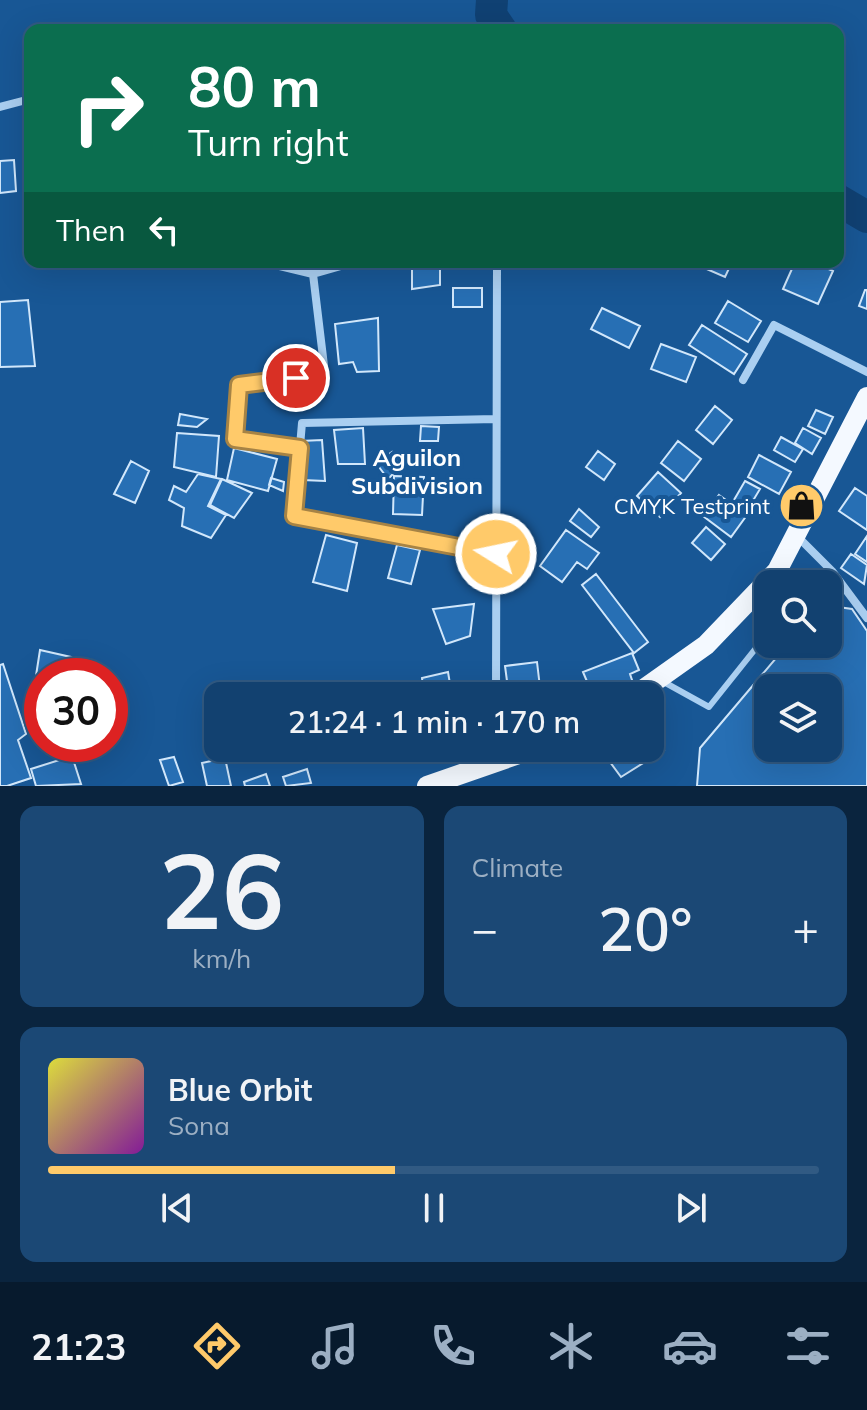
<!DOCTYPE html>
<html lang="en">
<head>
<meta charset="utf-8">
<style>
  :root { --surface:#124170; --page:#1b4875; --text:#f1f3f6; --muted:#9cafc3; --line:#315a83; --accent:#ffca6a }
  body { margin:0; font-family:Mulish,sans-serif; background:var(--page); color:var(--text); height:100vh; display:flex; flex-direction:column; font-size:30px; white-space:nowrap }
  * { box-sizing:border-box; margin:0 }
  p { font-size:26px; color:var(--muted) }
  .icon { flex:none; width:44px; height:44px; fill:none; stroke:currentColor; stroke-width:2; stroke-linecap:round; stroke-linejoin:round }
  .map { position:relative; height:786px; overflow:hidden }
  .drawer { display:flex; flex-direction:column; gap:20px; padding:20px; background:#0a243e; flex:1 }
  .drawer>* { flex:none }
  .top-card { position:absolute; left:24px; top:24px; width:820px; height:244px; border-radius:16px; box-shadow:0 8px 32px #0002,0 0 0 2px var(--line); background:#0b6e4f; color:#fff; overflow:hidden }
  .controls { position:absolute; left:754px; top:570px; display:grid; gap:16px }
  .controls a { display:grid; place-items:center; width:88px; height:88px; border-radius:16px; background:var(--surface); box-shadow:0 8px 32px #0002,0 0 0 2px var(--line); font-size:40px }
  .speed { position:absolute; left:24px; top:658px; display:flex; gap:16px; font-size:40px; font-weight:700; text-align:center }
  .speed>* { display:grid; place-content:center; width:104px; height:104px; border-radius:50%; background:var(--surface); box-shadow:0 8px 32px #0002,0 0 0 2px var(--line); line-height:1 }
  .speed .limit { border:12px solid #d22; background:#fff; color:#111 }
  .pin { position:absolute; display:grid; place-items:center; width:68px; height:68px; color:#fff; margin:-34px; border:4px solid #fff; border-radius:50%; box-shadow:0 2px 8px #0007 }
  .me { position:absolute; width:88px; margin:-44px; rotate:280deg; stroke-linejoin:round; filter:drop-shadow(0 0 6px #0008) }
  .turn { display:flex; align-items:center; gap:28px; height:168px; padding:0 32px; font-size:36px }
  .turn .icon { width:104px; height:104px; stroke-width:2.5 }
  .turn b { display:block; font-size:56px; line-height:68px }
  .then { display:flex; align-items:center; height:76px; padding:0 32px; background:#0003; gap:16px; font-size:30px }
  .big { font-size:60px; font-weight:600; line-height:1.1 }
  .drawer .widget { flex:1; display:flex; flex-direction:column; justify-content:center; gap:12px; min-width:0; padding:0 28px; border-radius:16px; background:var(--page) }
  .drawer .dial { align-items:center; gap:0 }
  .dial b { font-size:104px; line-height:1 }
  .song { display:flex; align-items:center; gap:24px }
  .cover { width:96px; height:96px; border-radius:12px; background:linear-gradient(135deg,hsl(60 70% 55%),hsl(290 70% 35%)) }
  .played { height:8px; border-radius:4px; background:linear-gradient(90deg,var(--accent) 45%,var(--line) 45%) }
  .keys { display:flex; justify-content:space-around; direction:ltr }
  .heat { display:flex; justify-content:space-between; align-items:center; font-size:44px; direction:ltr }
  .drawer .tiles { flex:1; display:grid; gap:20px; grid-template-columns:1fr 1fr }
  .widget:last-child { grid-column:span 2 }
  .trip { position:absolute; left:204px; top:682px; width:460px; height:80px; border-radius:16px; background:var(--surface); box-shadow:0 8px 32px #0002,0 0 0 2px var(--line); font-weight:600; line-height:80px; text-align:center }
  .menu { display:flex; height:128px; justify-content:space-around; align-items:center; background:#071a2d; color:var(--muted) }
  .menu .icon { width:56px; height:56px }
  .menu .active { color:var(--accent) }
  .menu b { font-size:36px; color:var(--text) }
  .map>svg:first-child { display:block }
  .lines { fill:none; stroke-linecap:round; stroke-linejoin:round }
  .river { stroke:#104173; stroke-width:32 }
  .building { fill:#276fb4; stroke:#d1e7fb; stroke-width:2; fill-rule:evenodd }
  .lane { stroke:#aacff1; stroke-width:6 }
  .street { stroke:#aacff1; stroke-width:8 }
  .primary { stroke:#f4f9ff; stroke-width:20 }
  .route-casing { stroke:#a68345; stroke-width:20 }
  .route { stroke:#ffca6a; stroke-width:14 }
  .labels { text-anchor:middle; stroke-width:8; stroke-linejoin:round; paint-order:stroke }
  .poi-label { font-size:22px; fill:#fff; stroke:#185795; text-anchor:end }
  .neighbourhood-label { font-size:24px; font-weight:bold; fill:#fff; stroke:#185795 }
</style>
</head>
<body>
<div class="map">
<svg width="867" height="786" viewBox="0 0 867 786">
  <rect width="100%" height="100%" fill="#185795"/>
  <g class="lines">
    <path class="river" d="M492,0L491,15L501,30
      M838,200L867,217"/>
  </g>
  <path class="building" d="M14,160L16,191L0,193V161Z
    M412,262H440V285L412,289Z
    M705,262H732L725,277L702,267Z
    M795,262H813L833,271L818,304L783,289Z
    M453,288H482V307H453Z
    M865,290H867V309L859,306Z
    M28,300L35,366L0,367V302Z
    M728,301L761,321L748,342L715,323Z
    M602,308L640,326L629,348L591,329Z
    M378,318L379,371L357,372L353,362L339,364L335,324Z
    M702,325L747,354L734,374L689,345Z
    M661,344L696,357L686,382L651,369Z
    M715,406L732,420L713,444L696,430Z
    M816,410L833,417L825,434L808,426Z
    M180,414L207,419L197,427L178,425Z
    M421,426L439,427L438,441H420Z
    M363,428L365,464H338L334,430Z
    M803,428L821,438L812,454L795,443Z
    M177,433L219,436L216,477L174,467Z
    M781,437L803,449L795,462L774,450Z
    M322,440L325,481L303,480L301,441Z
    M678,441L701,459L684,481L661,463Z
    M234,448L277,459L268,491L227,480Z
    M598,451L615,464L604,480L586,467Z
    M392,452L400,467L388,479L376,463Z
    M759,455L791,472L779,494L748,477Z
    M131,461L149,471L135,503L114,494Z
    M658,472L681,493L660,517L637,496Z
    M198,474L221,479L208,506L226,515L211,538L182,526L184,508L169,500L174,486L186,492Z
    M394,476L424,477L422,515L393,514Z
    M271,478L284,482L283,491L269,485Z
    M222,479L252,493L234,518L210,505Z
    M745,481L760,489L748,509L734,500Z
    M855,488L867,496V530L839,511Z
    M719,495L747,515L731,537L703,516Z
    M579,509L599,527L591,537L570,521Z
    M706,527L725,544L711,560L692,543Z
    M566,530L599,553L587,569L577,562L562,582L540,566Z
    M326,535L357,543L347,591L313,582Z
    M867,536V562L855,554Z
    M397,545L420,550L411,584L388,578Z
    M851,554L867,565L864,584L841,568Z
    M596,574L648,642L634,653L582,585Z
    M474,604L470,636L446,644L433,609Z
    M838,607L852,609L867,631V786H697L700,748L788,644H828V609ZM768,688H828V748H768Z
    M40,650L71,657L98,676H42L39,684L35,682Z
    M632,653L639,670L630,674L633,683L606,694L603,687L591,691L583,672Z
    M537,662L541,696H509L505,666Z
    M3,664L26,734L18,740L31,778L7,786H0V665Z
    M448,672L452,696H424L422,678Z
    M651,727L664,750L621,777L607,758L621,748H650Z
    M423,748H455L425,756Z
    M72,756L81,784L36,786L31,769Z
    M174,757L183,782L169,786L160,760Z
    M225,758L231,786H207L202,763Z
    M307,769L311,783L286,786L283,777Z
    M266,774L270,786H245L244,782Z"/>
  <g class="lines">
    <path class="lane" d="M662,681L709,707L768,633"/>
    <path class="street" d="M0,107L30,99
      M263,262L313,274L355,262
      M743,380L774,325L867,372
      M300,448L235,439L239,385L325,374L313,274
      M798,537L832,571L867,618
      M496,554L294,516L302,423L496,419
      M496,696L497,262"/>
    <path class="primary" d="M634,696L706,645L777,571L867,397
      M427,786L536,748"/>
  </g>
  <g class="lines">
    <defs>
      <path id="route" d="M296,378L239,385L235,439L300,448L294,516L496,554"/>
    </defs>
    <use href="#route" class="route-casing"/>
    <use href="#route" class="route"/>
  </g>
  <defs>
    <symbol id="shop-disc" viewBox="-11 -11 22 22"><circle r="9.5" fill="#ffca6a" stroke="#185795"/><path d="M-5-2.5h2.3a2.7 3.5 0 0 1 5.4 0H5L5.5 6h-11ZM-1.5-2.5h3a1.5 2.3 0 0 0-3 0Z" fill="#111"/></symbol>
  </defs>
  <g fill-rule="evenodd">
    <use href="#shop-disc" x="776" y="480" width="51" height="51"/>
  </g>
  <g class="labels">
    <g class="poi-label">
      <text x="770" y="514">CMYK Testprint</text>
    </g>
    <g class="neighbourhood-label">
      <text x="417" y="466">Aguilon<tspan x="417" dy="28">Subdivision</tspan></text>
    </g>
  </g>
</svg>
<div class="controls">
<a><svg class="icon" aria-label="search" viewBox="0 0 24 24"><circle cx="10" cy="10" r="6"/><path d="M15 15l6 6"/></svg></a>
<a><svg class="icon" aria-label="layers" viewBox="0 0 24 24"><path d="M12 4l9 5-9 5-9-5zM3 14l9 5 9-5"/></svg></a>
</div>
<div class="speed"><div class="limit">30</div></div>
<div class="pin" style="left:296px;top:378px;background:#d93025"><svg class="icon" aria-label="arrive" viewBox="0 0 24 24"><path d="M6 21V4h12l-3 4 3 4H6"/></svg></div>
<svg class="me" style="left:496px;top:554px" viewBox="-20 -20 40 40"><circle r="17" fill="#ffca6a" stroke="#fff" stroke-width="3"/><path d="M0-11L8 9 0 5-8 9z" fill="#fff"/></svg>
<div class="trip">21:24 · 1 min · 170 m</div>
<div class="top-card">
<div class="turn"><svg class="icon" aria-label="right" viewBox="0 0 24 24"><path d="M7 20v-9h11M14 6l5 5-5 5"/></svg><div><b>80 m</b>Turn right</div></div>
<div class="then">Then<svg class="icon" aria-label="left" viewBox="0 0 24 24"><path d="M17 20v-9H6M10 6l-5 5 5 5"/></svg></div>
</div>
</div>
<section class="drawer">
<div class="tiles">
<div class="widget dial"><b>26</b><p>km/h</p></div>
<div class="widget"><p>Climate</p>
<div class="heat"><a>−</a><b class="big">20°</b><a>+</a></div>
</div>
<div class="widget">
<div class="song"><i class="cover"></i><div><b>Blue Orbit</b><p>Sona</p></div></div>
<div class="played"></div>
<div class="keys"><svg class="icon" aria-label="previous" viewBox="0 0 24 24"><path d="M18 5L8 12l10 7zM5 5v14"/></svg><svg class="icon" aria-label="pause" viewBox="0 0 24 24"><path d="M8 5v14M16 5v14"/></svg><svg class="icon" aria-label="next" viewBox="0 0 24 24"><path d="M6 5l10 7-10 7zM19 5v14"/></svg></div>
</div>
</div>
</section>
<nav class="menu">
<b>21:23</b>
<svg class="icon active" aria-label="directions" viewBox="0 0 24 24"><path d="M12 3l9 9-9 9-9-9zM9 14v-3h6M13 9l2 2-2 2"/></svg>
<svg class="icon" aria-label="music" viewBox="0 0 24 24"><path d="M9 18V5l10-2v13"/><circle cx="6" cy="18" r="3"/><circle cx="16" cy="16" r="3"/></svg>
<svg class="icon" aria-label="phone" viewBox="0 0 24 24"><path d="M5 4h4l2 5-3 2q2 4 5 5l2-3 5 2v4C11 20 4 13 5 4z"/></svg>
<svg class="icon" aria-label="climate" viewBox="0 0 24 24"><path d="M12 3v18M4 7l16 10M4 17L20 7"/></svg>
<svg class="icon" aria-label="car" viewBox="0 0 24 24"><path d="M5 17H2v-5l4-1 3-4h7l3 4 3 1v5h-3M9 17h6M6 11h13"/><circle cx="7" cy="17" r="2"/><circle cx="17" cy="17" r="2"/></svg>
<svg class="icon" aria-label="filters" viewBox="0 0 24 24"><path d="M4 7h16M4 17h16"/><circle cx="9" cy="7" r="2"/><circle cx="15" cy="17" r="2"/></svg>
</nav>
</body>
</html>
